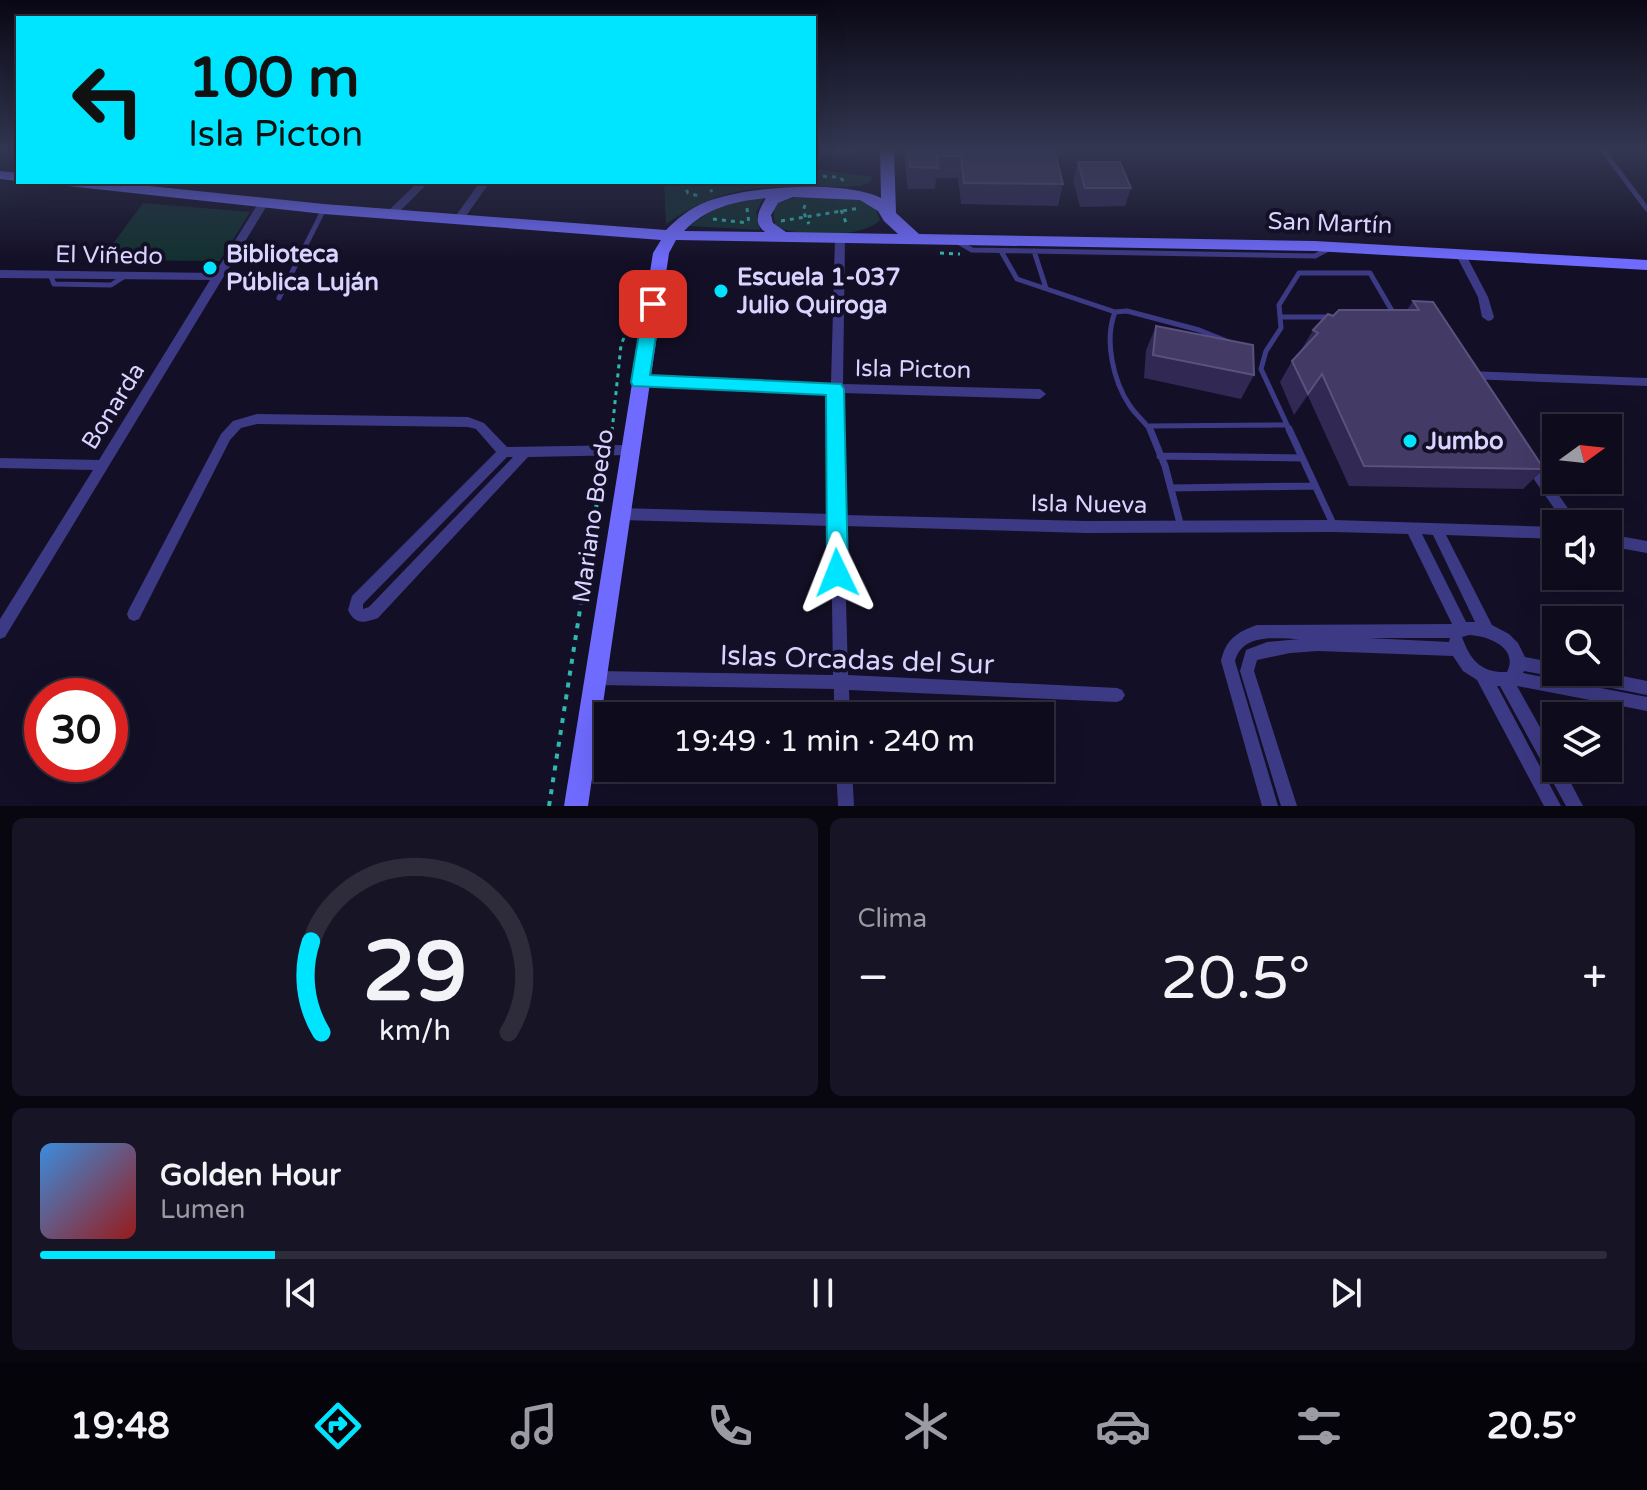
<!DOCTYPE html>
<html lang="es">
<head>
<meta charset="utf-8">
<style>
  :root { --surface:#0e0b1c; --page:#171425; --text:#f1f3f6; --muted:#9b9ba3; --line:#2e2b3b; --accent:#00e5ff }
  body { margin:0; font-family:"Varela Round",sans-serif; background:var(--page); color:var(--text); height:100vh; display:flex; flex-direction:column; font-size:30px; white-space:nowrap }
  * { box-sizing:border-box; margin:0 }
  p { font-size:26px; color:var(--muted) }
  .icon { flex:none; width:44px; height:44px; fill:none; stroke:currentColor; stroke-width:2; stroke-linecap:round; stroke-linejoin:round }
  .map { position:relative; height:806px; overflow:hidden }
  .details { display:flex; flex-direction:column; gap:12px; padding:12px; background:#08060f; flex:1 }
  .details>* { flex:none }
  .banner { position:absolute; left:16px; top:16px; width:800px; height:168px; border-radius:0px; box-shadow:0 8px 32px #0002,0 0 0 2px var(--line); background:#00e5ff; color:#111; overflow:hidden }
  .needle { width:52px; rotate:75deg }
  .tools { position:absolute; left:1542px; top:414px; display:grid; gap:16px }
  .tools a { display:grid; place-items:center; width:80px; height:80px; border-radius:0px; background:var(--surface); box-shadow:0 8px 32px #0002,0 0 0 2px var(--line); font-size:40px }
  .speed { position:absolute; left:24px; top:678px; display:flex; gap:16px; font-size:40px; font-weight:700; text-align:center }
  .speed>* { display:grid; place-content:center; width:104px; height:104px; border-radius:50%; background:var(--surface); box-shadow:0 8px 32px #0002,0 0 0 2px var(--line); line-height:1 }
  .speed .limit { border:12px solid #d22; background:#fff; color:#111 }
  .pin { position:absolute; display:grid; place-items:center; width:68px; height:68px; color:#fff; margin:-34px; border-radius:16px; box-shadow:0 4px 12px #0006 }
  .me { position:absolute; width:88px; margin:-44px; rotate:358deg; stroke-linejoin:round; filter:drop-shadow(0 0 6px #0008) }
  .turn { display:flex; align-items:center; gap:28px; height:168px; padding:0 40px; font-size:36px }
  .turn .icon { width:104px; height:104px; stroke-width:2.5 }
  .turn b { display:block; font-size:56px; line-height:68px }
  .big { font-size:60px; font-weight:600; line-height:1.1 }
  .details .tile { flex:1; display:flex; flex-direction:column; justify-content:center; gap:12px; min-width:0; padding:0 28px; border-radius:12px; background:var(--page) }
  .details .dial { align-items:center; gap:0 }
  .dial svg { height:208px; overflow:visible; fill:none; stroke:var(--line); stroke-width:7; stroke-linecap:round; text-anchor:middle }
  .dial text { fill:var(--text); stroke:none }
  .song { display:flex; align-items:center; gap:24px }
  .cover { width:96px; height:96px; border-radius:12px; background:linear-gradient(135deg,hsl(210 70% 55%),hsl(0 70% 35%)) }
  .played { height:8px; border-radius:4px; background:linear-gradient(90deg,var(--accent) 15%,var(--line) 15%) }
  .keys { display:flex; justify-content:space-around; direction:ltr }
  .heat { display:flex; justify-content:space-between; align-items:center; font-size:44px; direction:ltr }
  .details .tiles { flex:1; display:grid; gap:12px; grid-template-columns:1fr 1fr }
  .tile:last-child { grid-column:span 2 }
  .trip { position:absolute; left:594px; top:702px; width:460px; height:80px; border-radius:0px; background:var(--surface); box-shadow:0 8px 32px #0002,0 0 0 2px var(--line); font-weight:600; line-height:80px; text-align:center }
  .menu { display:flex; height:128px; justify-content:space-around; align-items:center; background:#06040b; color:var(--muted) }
  .menu .icon { width:56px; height:56px }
  .menu .active { color:var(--accent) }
  .menu b { font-size:36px; color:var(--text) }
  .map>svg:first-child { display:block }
  .green { fill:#12302f }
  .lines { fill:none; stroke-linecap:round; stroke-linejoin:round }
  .path-far1 { stroke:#2fb8b0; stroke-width:3; stroke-dasharray:4 5; stroke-linecap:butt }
  .path { stroke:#2fb8b0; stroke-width:4; stroke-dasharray:5 7; stroke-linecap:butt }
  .lane-far1 { stroke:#3d3a85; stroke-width:5 }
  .lane { stroke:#3d3a85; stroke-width:7 }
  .street { fill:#3d3a85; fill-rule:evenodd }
  .secondary { fill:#6f6bff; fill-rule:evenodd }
  .wall { fill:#312854 }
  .shaded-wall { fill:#1d163a }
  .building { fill:#433a66; stroke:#5a527e; stroke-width:2 }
  .route { fill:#00e5ff; stroke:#0095a6; stroke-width:2 }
  .poi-dot { fill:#00e5ff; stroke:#130f26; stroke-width:3 }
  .labels { text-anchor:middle; stroke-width:8; stroke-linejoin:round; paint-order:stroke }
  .street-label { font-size:24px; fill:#d9d4ff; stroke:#130f26 }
  .poi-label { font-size:24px; font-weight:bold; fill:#d9d4ff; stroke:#130f26; text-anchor:start }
  .near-street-label { font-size:28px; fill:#d9d4ff; stroke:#130f26 }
</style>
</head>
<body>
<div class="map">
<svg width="1647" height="806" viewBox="0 0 1647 806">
  <rect width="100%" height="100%" fill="#130f26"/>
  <path class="green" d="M814,169L873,177L869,183L860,186C781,190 736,175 666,224L664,182H814Z
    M798,196L857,198L875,207L880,220C863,239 794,238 775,225L773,209L778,203Z
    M764,197L756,212L760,230L689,226L717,207Z
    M143,203L250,212L220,261L101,260Z"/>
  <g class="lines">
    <path class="path-far1" d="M814,176L839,177L844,181
      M682,182L688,193L699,196
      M683,182H702
      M706,182L712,192
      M805,205L803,211L809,224
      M747,208L749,224
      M841,210L847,225
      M713,219L749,223
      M781,221L860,208
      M940,253L960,254
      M612,431L621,345L633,316L638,289"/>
    <path class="path" d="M611,437L612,429
      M549,806L603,464"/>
    <path class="lane-far1" d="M1602,149L1647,209
      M958,242L972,250L1315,256L1330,248
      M1001,251L1017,279L1115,312
      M1034,251L1046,288
      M50,274L54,284L111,285L125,276
      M279,298L324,209
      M1282,317H1331
      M1150,426L1287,425
      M1151,431C1145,422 1136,415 1130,406C1113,381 1104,340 1115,312L1127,311L1199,330L1229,342
      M1290,431L1261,369L1266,351L1281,328L1279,305L1299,273H1370L1395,316"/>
    <path class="lane" d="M1150,429L1165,466L1181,527
      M1289,429L1334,526
      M1160,456L1302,458
      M1171,488L1315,486"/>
    <path class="street" d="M418,182H429L394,217H386V213Z
      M480,182H490L461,223H453L452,221Z
      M264,199L269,202L5,637L0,639V619L93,470L0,468V458L99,460L210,280L0,278V270L215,273L259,202Z
      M840,235L845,238L843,384L1040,389L1046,394L1040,399L843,393L844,515L1086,521L1334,520L1556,527V539L1446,535L1492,625L1509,634L1518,643L1525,657L1556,663V672H1603L1647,681V695L1566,679L1560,676L1556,677L1524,671L1523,673L1647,697V711L1517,686L1556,756V768H1563L1583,806H1566L1500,686H1497L1561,806H1544L1477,680L1463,671L1453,656L1318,651L1290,653L1257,660L1254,671L1297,806H1281L1240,671L1246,650L1267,642L1300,639C1277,639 1243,632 1235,661L1278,806H1262L1221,661C1226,639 1237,632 1257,625L1452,624L1408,534L1334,532L1086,533L844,526L848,675L1117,688L1122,690L1125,695L1122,700L1117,702L849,690L850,716H834V689L596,685L591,683L588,678L591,673L596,671L833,675L831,526L620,520L615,518L613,514L615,510L620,508L831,514V392L640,386L634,382L640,378L831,383L835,238ZM1422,534L1433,535L1475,622H1466ZM1469,635C1489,636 1519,648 1507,672C1481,673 1470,660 1462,637ZM1368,638H1450L1449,642Z
      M1460,250L1465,253L1488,297L1494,317L1492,320L1488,321L1482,317L1478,297L1455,253Z
      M1469,371L1647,378V386L1469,379L1463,375Z
      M257,414L468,417L484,423L507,447L629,445L633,446L635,450L633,454L629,455L528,457L378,618C364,623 355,625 348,610L352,596L496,452L476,429L468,427L257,424L241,428L230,440L139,619L134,621L129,619L127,614L129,609L221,434L233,421ZM507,457H513L369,607L363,609V604Z
      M1528,456L1532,457L1579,524H1565L1524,465L1522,461L1524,457Z
      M1608,534L1647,541V553L1608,546Z
      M1608,570C1614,572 1618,579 1621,585L1619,589L1614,591C1607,589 1603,583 1600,576H1608Z
      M836,768H852L854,806H838Z"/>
    <path class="secondary" d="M880,149H894L896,213L919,234L1315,241L1647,260V270L1315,251L676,240L669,253L588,806H564L653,253L661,240L324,214L68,186L61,182H110L324,204L666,230C677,219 688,210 701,204C740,186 844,179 881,198ZM793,197L860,200L878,211L884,221L898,234L786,232L773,223L771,215L778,203ZM766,198C759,210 752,222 765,232L684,231C706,208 735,201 766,198Z
      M0,171L18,173V181L0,179Z"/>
  </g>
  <path class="wall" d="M814,149H852V157L814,156Z
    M903,149H1054L1063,184L1058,206L961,204L958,178H936L935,189H908Z
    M1078,162L1131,188L1125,206L1080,207L1073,180Z
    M1413,301L1544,469L1523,489L1349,486L1308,396L1294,415L1280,382L1292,361L1300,352L1313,330L1333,316L1407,310Z
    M1156,326L1254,375L1241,399L1144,378L1146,350Z"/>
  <path class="shaded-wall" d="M1322,374L1308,396L1294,415L1308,394Z"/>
  <path class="building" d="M908,149H1054L1063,184L964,183L961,156H937L938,168L910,167Z
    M1078,162H1120L1131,188H1085Z
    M1413,301L1433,302L1544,469L1364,466L1322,374L1308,394L1292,361L1318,333L1313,330L1328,314L1333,316L1339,310H1419Z
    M1156,326L1253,345L1254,375L1153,355Z"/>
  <linearGradient id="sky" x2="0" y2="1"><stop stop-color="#0a0815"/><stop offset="0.57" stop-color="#333752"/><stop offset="1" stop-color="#333752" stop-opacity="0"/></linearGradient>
  <rect width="1647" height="262" fill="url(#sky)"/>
  <path class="route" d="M653,299L661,304L650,375L841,384L844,389L848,573L845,580L837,583L830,580L827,573L826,395L633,386L631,382L644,304Z"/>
  <g class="poi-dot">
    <circle cx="210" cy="268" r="8"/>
    <circle cx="721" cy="291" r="8"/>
    <circle cx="1410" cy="441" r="8"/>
  </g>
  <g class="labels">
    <g class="street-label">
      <text transform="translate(1330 223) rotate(2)" y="8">San Martín</text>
      <text transform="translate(109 255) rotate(1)" y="8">El Viñedo</text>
      <text transform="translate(913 369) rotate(1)" y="8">Isla Picton</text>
      <text transform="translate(113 406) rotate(-58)" y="8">Bonarda</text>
      <text transform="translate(1089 504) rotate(1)" y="8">Isla Nueva</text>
      <text transform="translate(593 516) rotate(-82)" y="8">Mariano Boedo</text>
    </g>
    <g class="poi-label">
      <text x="226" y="262">Biblioteca<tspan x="226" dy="28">Pública Luján</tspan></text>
      <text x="737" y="285">Escuela 1-037<tspan x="737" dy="28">Julio Quiroga</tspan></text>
      <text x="1426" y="449">Jumbo</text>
    </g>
    <g class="near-street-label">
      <text transform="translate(857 659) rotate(2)" y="10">Islas Orcadas del Sur</text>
    </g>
  </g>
</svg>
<div class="tools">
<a><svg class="needle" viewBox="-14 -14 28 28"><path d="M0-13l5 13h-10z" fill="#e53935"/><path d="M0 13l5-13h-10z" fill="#9b9ba3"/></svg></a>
<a><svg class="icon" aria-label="sound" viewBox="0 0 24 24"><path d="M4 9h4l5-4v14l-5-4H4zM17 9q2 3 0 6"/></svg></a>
<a><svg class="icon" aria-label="search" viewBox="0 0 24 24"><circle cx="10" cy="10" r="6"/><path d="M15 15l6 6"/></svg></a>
<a><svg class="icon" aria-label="layers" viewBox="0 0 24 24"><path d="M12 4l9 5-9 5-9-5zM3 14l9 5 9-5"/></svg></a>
</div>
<div class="speed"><div class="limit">30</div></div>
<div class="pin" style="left:653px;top:304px;background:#d93025"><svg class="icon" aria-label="arrive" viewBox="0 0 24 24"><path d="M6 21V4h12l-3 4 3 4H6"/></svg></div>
<svg class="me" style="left:837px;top:573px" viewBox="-20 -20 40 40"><path d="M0-17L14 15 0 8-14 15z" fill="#00e5ff" stroke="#fff" stroke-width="4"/></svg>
<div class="trip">19:49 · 1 min · 240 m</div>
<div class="banner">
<div class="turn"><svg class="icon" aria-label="left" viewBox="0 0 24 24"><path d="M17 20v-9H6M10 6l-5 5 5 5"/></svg><div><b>100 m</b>Isla Picton</div></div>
</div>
</div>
<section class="details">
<div class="tiles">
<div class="tile dial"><svg viewBox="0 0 100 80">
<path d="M14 69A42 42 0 1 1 86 69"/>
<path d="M14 69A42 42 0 0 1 10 34" stroke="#00e5ff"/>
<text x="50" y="56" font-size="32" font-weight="700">29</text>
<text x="50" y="72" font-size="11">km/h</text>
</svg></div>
<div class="tile"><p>Clima</p>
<div class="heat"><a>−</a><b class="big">20.5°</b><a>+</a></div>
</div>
<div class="tile">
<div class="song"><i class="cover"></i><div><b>Golden Hour</b><p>Lumen</p></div></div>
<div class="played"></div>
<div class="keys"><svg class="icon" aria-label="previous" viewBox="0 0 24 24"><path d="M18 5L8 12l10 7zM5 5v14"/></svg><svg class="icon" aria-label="pause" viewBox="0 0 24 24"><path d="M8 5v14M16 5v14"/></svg><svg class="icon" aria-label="next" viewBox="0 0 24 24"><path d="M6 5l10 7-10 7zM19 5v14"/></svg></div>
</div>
</div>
</section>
<nav class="menu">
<b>19:48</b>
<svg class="icon active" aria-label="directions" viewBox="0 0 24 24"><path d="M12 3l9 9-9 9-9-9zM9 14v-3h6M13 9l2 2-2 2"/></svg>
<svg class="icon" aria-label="music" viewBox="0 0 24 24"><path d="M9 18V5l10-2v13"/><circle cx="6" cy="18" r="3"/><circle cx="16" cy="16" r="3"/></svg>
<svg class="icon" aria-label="phone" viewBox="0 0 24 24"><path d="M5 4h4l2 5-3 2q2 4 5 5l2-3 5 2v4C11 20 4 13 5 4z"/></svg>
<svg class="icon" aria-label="climate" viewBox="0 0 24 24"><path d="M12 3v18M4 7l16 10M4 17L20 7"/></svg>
<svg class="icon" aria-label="car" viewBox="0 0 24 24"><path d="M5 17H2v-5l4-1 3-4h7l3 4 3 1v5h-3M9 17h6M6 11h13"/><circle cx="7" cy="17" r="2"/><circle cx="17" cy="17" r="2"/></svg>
<svg class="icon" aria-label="filters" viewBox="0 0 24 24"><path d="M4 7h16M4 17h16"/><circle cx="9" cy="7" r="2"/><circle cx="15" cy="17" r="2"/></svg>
<b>20.5°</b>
</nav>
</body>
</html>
